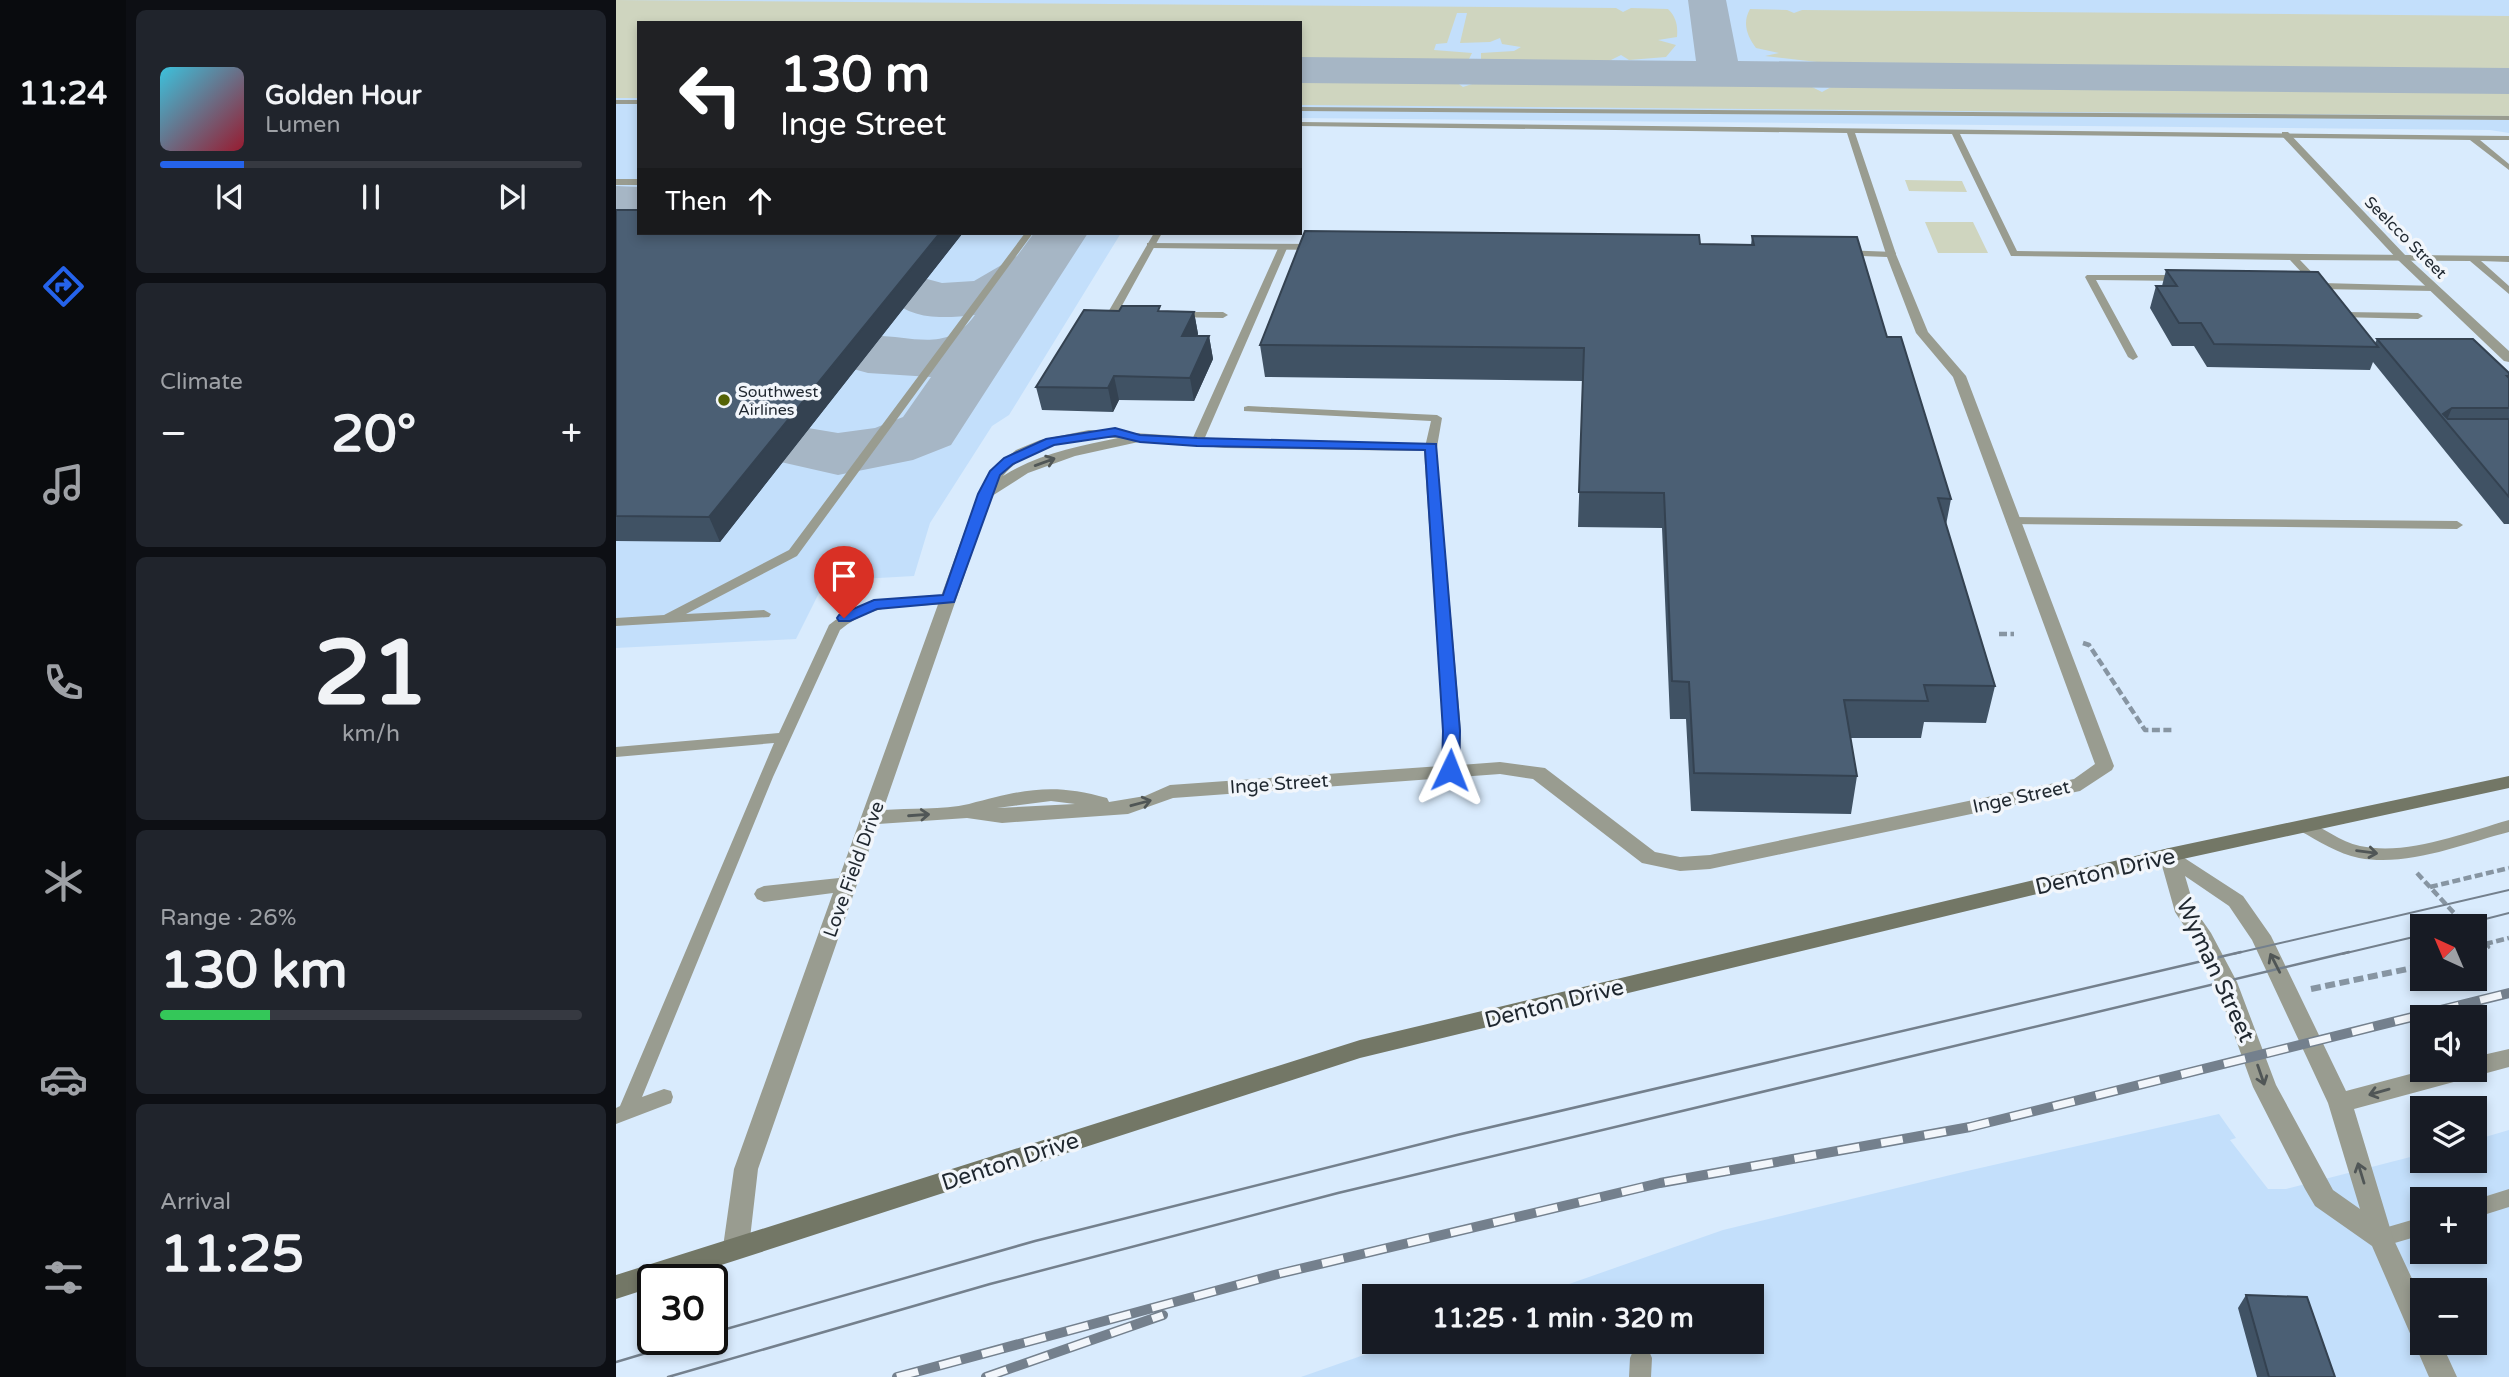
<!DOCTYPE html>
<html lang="en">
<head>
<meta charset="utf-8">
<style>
  :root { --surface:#171b24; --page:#20242c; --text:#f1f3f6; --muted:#9ea1a6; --line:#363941; --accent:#2563eb }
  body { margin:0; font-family:"Varela Round",sans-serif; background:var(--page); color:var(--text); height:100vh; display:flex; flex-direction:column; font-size:26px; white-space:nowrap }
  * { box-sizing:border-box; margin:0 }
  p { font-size:23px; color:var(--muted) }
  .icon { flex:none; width:38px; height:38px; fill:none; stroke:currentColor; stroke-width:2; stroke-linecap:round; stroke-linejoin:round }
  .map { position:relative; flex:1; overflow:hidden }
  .side { display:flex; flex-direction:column; gap:10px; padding:10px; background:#0d0f14; width:490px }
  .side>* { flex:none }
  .top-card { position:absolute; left:21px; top:21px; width:665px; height:214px; border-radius:0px; box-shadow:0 4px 10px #0003; background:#202124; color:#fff; overflow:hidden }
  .needle { width:46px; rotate:316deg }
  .tools { position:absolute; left:1794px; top:914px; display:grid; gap:14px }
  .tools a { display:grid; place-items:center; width:77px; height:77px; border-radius:0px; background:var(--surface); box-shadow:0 4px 10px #0003; font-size:35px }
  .speed { position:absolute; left:21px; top:1264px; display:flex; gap:14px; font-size:35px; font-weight:700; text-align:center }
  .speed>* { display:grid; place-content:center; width:91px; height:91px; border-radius:50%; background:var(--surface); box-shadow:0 4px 10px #0003; line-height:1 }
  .speed .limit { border:4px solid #111; border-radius:10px; background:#fff; color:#111 }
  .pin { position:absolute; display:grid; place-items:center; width:60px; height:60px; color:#fff; margin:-72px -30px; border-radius:50% 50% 50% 0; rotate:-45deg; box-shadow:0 0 7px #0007 }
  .pin .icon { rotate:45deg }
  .me { position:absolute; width:77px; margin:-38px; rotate:2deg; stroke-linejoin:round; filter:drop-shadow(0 0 5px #0008) }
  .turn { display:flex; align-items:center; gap:24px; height:147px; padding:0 28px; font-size:32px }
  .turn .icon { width:91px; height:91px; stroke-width:2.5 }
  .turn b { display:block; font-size:49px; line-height:60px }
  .then { display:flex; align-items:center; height:66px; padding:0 28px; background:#0003; gap:14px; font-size:26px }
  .big { font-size:52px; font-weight:700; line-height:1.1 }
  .side .tile { flex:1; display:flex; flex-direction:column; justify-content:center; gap:10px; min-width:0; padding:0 24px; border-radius:10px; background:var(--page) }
  .side .dial { align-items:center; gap:0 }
  .dial b { font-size:91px; line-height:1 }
  .song { display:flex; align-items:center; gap:21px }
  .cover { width:84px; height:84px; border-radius:10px; background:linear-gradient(135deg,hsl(190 70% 55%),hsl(350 70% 35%)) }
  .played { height:7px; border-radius:4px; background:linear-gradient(90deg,var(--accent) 20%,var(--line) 20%) }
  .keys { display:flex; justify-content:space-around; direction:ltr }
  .heat { display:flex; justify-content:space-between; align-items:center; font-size:38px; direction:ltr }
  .charge { height:10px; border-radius:5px; background:linear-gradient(90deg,#34c759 26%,var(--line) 0) }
  .trip { position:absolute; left:746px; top:1284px; width:402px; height:70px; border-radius:0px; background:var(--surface); box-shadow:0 4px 10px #0003; font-weight:700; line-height:70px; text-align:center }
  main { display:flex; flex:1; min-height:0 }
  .dock { display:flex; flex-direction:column; width:126px; justify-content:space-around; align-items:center; background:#090b0e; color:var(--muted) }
  .dock .icon { width:49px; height:49px }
  .dock .active { color:var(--accent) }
  .dock b { font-size:32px; color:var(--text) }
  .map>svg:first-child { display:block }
  .built { fill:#c3dffb; fill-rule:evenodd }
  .green { fill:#cfd5bf }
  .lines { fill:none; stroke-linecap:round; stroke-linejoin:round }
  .taxiway { fill:#a6b6c5; fill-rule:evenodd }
  .path-far1 { stroke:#8795a2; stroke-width:4.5; stroke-dasharray:8 3.5; stroke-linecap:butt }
  .path { stroke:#8795a2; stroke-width:6; stroke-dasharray:10 4.5; stroke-linecap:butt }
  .lane { fill:#999c90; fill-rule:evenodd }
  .street { fill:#999c90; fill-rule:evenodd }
  .secondary { fill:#737766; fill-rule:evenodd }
  .tram-far1 { stroke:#74808d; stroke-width:2 }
  .tram { stroke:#74808d; stroke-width:2.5 }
  .rail-casing { stroke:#74808d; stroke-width:10 }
  .rail { stroke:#f2f6fb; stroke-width:7; stroke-dasharray:22; stroke-linecap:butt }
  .wall { fill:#405264 }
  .shaded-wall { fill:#344251 }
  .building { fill:#4b5f74; stroke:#344251; stroke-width:2 }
  .oneway { stroke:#505656 }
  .route { fill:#2563eb; stroke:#184099; stroke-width:2 }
  .poi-dot { fill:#556307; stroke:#f2f6fb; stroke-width:2.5 }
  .labels { text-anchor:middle; stroke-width:7; stroke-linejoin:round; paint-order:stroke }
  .far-street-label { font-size:16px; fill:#1f272f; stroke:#f2f6fb }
  .far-poi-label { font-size:16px; fill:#1f272f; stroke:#f2f6fb; text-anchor:start }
  .street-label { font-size:19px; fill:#1f272f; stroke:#f2f6fb }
  .near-street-label { font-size:23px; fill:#1f272f; stroke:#f2f6fb }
</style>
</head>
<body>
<main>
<nav class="dock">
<b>11:24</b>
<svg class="icon active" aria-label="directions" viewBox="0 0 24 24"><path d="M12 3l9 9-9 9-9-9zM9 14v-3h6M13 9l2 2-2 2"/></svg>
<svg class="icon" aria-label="music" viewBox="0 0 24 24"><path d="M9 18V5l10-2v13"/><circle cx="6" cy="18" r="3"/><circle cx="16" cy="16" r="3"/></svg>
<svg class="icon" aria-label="phone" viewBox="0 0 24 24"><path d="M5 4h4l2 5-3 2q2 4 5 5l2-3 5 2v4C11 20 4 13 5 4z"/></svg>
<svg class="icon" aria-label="climate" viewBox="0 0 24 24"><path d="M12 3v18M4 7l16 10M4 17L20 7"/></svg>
<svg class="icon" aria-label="car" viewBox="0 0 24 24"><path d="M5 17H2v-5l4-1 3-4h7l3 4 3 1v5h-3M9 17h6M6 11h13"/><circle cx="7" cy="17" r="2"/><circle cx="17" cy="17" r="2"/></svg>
<svg class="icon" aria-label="filters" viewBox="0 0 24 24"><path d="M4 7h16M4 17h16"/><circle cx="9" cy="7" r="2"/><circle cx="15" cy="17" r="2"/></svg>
</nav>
<section class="side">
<div class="tile">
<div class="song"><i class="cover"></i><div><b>Golden Hour</b><p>Lumen</p></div></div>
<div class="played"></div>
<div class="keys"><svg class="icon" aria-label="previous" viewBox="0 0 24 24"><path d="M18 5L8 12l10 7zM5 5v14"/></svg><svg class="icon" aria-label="pause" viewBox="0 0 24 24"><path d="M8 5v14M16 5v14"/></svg><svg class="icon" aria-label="next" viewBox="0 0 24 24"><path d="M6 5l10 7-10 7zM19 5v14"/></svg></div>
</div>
<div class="tile"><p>Climate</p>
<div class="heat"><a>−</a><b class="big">20°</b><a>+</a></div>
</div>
<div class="tile dial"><b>21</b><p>km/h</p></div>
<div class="tile"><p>Range · 26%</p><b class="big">130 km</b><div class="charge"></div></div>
<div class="tile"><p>Arrival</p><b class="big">11:25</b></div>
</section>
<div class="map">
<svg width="1893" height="1377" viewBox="0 0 1893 1377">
  <rect width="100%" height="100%" fill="#d9ebfd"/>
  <path class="built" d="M0,0H1893V133L1874,130L684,118V23H23V233H505L393,415L376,426L314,523L298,576L209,581L180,639L0,648Z
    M1603,1114L1620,1138L1614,1140L1652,1189H1670L1806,1154V1160H1858L1859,1140L1893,1130V1377H685L785,1342H1136V1297H916L1107,1230L1351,1171ZM1806,1199H1858V1251H1806ZM1806,1290H1858V1342H1806Z"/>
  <path class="green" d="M0,0L1000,8L1007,12L1015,8L1052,9C1060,17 1062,25 1061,37L1042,40L1060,45L1050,57L1013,60L1005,55L993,61H875L865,59V53L898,51L905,47L886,44L884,38L874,42L844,43L851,13H841L831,43L820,44L818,50L856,53L853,59L844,61L684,59V23H23V98H0Z
    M1134,9L1171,10L1178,13L1186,10L1893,16V70L1201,62L1149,56L1163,53L1140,48C1131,36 1126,23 1134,9Z
    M684,81L840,82L847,87L859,83L1194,86L1206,92L1217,86L1893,92V116L684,105Z
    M1289,180L1346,181L1351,192L1293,191Z
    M1309,222H1357L1372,253H1322Z"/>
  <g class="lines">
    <path class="taxiway" d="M1072,0H1110L1122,61L1893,68V94L684,83V57L1080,61Z
      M0,186L23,187V217L0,216Z
      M418,233H472L335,445L297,460L222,475L156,460L146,446L156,432L180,426L222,433L259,428L287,417L315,377L252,373L230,367L221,354L230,341C237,339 245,336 252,336C291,333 330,356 359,315C328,318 292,322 271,293L280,281L300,276L326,283L358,281L401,256Z"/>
    <path class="path-far1" d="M1383,634H1398
      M1467,643L1473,645L1529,730H1557
      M1801,873L1850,926
      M1814,887L1893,868
      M1858,934L1872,947L1858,952
      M1869,944L1893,938"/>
    <path class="path" d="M1695,989L1806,966"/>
    <path class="lane" d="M0,100H23V104H0Z
      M684,107L1893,116V120L684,111Z
      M684,122L1893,136V140H1864L1893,164V170L1854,140L1344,134L1401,251L1893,256V262L1865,261L1893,286V294L1854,261L1684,260L1706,283L1821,286V290L1818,291L1703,289L1700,288L1674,260L1395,256L1336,134L1239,133L1280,254L1275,257L1270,254L1231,133L684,126Z
      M0,179H23V185H0Z
      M409,233H417L181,556L70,614L148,610L155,614L153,617L0,626V618L48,615L173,550Z
      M538,233H546L503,311H511L516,314L511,317L493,316L491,314Z
      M664,244L672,246L587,442L585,444H577L575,442Z
      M1471,275H1567L1572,278L1567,281L1480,280L1522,357L1517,360L1512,357L1469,277Z
      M559,312H607L612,315L607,318L556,317V313Z
      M1727,312L1802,313L1807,316L1802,319L1724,317L1722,315Z
      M632,406L821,415L826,418L821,447L815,450L809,447L815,421L628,411V407Z
      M1396,517L1841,521L1847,525L1841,529L1392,524L1390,521Z
      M333,595L340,599L338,602C293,611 265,597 224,630L157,777L26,1097L48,1089L55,1091L57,1097L55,1103L0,1124V1108L4,1106L158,743L0,757V747L163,733L213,625C248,597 290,597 333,595Z
      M1893,820V832C1846,844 1793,867 1743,858C1722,854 1703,841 1684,831L1681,827L1684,823L1689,821C1708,827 1724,842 1744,846C1792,856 1847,833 1893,820Z
      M1893,1189V1207L1858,1218V1200Z
      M1806,1217V1235L1765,1247L1758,1245L1755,1238L1758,1231Z
      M1025,1347L1033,1351L1036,1358L1035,1377H1013L1014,1358L1017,1351Z"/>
    <path class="street" d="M1666,132H1672L1790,256L1893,351V362L1888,361L1782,260L1666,136Z
      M531,243L707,244L713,247L707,250L535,248L531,247Z
      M1225,250L1279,252L1312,332L1350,376L1498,766L1496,770L1464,791L1094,869L1064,871L1026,863L917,779L884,774L557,798L512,814L386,823L351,818L262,824L142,1169L133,1247L129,1255L120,1259L111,1255L107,1247L118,1169L217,893L148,902L141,899L138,894L141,889L148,886L223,878L362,494L380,466L400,450L424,440L473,430L609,439L820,444L845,731L844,765L884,762L929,768L1039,852L1064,857L1094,855L1458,779L1479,764L1337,377L1300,333L1271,257L1221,255L1219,253ZM473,438H502C462,446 422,454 387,476C408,450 441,442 473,438ZM527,441L609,448L808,451L827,731L825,766L554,785L529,796L493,802L491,798C435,782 407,790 353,804C326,810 294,808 267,810L376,496L412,473L459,456ZM435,801L459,804L381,808Z
      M1553,848L1627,896L1655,936L1730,1091L1813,1069H1858V1057L1893,1049V1067L1738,1109L1777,1238L1806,1300V1342H1825L1841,1377H1813L1756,1246L1699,1206L1689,1189L1637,1087L1599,982L1580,944L1559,912L1543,855L1546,850ZM1569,876L1613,906L1636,940L1712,1103L1744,1209L1717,1190L1660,1085L1621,982L1595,933L1579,910Z"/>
    <path class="secondary" d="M1893,776V788L1553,862L744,1058L62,1279H37V1287L0,1299V1275L744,1040L1553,848Z"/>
    <path class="tram-far1" d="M1842,926L1893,913
      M1617,954L1893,890
      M1726,954L1806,935"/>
    <path class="tram" d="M96,1333L419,1241L841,1135L1625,952
      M0,1362L77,1339
      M52,1377L374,1284L722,1193L1733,952"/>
    <defs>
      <path id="rail" d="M281,1377L662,1274L1044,1183L1354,1127L1893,993
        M370,1377L547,1315"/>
    </defs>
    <use href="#rail" class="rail-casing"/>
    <use href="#rail" class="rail"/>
  </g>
  <path class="wall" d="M0,210L346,234L104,542L0,541Z
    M1136,236L1271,337L1335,499L1330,525L1379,686L1370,723L1308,722L1305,738H1234L1241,776L1235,814L1075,811L1070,719H1054L1046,528L962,527L967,381L649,377L644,345L1084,244L1135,245Z
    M1550,270L1759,343L1761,339L1893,373V524H1888L1757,362L1754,370L1591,367L1578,346H1556L1534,308L1540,286H1546Z
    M545,311L578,312L582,334L581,336H593L597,359L578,401L503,400L497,412L426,410L420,387Z
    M1630,1295L1719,1377H1641L1622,1308Z"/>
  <path class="shaded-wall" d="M324,233H346V234L104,542L93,517Z
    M578,312L582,334L570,359L566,336Z
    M593,336L597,359L578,401L574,378Z
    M498,376L503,400L497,412L492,388Z
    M1836,408L1830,422L1827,414Z"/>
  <path class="building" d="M0,210H23V233H324L93,517L0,516Z
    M689,231L1083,235L1084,244L1138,245L1136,236L1241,237L1271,337H1285L1335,499L1322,498L1379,686L1308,685L1312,701L1228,700L1241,776L1078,773L1073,682L1056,681L1048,493L963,492L968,348L644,345Z
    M1550,270L1702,272L1762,347L1598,344L1585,323H1563L1540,286H1561Z
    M506,306H544L542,311L578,312L566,336H593L574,378L498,376L492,388L420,387L468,310L503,311Z
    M1761,339H1857L1893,373V376H1891L1893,378V408H1836L1827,414L1832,419H1893V497Z
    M1630,1295L1691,1297L1719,1377H1653Z"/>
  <defs><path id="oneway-shaft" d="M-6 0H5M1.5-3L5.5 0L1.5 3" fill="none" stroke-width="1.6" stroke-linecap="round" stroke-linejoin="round" transform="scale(1.75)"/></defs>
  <g class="oneway">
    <use href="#oneway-shaft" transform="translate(429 462) rotate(-20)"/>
    <use href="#oneway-shaft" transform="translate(525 803) rotate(-15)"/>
    <use href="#oneway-shaft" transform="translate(303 815) rotate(-4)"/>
    <use href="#oneway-shaft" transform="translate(1751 852) rotate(7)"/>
    <use href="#oneway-shaft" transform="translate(1659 963) rotate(-117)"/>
    <use href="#oneway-shaft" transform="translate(1645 1075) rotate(71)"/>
    <use href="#oneway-shaft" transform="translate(1763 1092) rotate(164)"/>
    <use href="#oneway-shaft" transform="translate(1745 1173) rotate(-107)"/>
  </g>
  <path class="route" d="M499,428L524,435L581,438L820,444L844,731L843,770L840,774L834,776L826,770L827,731L809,450L581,446L524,442L499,436L438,445L397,464L384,475L338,602L261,609L234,621H223L221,618L223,615L258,600L327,595L362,494L374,471L388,458L430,439Z"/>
  <circle class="poi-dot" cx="108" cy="400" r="7"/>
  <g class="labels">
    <g class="far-street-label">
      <text transform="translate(1790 237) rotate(45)" y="6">Seelcco Street</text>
    </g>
    <g class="far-poi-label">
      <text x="122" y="397">Southwest<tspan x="122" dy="18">Airlines</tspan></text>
    </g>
    <g class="street-label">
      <text transform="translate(663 783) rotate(-4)" y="7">Inge Street</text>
      <text transform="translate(1405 796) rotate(-12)" y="7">Inge Street</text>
      <text transform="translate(237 869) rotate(-70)" y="7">Love Field Drive</text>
    </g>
    <g class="near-street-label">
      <text transform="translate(1489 871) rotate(-13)" y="8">Denton Drive</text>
      <text transform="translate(1600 970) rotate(65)" y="8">Wyman Street</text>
      <text transform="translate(938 1003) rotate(-14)" y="8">Denton Drive</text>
      <text transform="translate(394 1161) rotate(-18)" y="8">Denton Drive</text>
    </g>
  </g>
</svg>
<div class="tools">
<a><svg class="needle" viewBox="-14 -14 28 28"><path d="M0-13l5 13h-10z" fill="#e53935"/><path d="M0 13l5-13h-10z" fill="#9ea1a6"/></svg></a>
<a><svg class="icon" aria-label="sound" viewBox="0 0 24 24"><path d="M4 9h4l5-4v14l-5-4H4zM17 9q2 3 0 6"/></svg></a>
<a><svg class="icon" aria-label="layers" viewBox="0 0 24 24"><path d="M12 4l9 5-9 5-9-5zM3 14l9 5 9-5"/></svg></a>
<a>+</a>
<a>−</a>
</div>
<div class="speed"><div class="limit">30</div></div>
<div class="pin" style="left:228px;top:618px;background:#d93025"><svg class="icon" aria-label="arrive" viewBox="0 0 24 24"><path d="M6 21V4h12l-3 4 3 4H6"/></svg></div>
<svg class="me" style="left:834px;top:770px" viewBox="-20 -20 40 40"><path d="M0-17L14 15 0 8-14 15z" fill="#2563eb" stroke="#fff" stroke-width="4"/></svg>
<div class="trip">11:25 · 1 min · 320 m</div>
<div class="top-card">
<div class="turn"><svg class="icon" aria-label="left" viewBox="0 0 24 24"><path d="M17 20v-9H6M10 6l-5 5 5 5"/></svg><div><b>130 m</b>Inge Street</div></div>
<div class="then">Then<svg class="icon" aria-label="ahead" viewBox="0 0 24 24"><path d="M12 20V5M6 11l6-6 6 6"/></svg></div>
</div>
</div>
</main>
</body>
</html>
